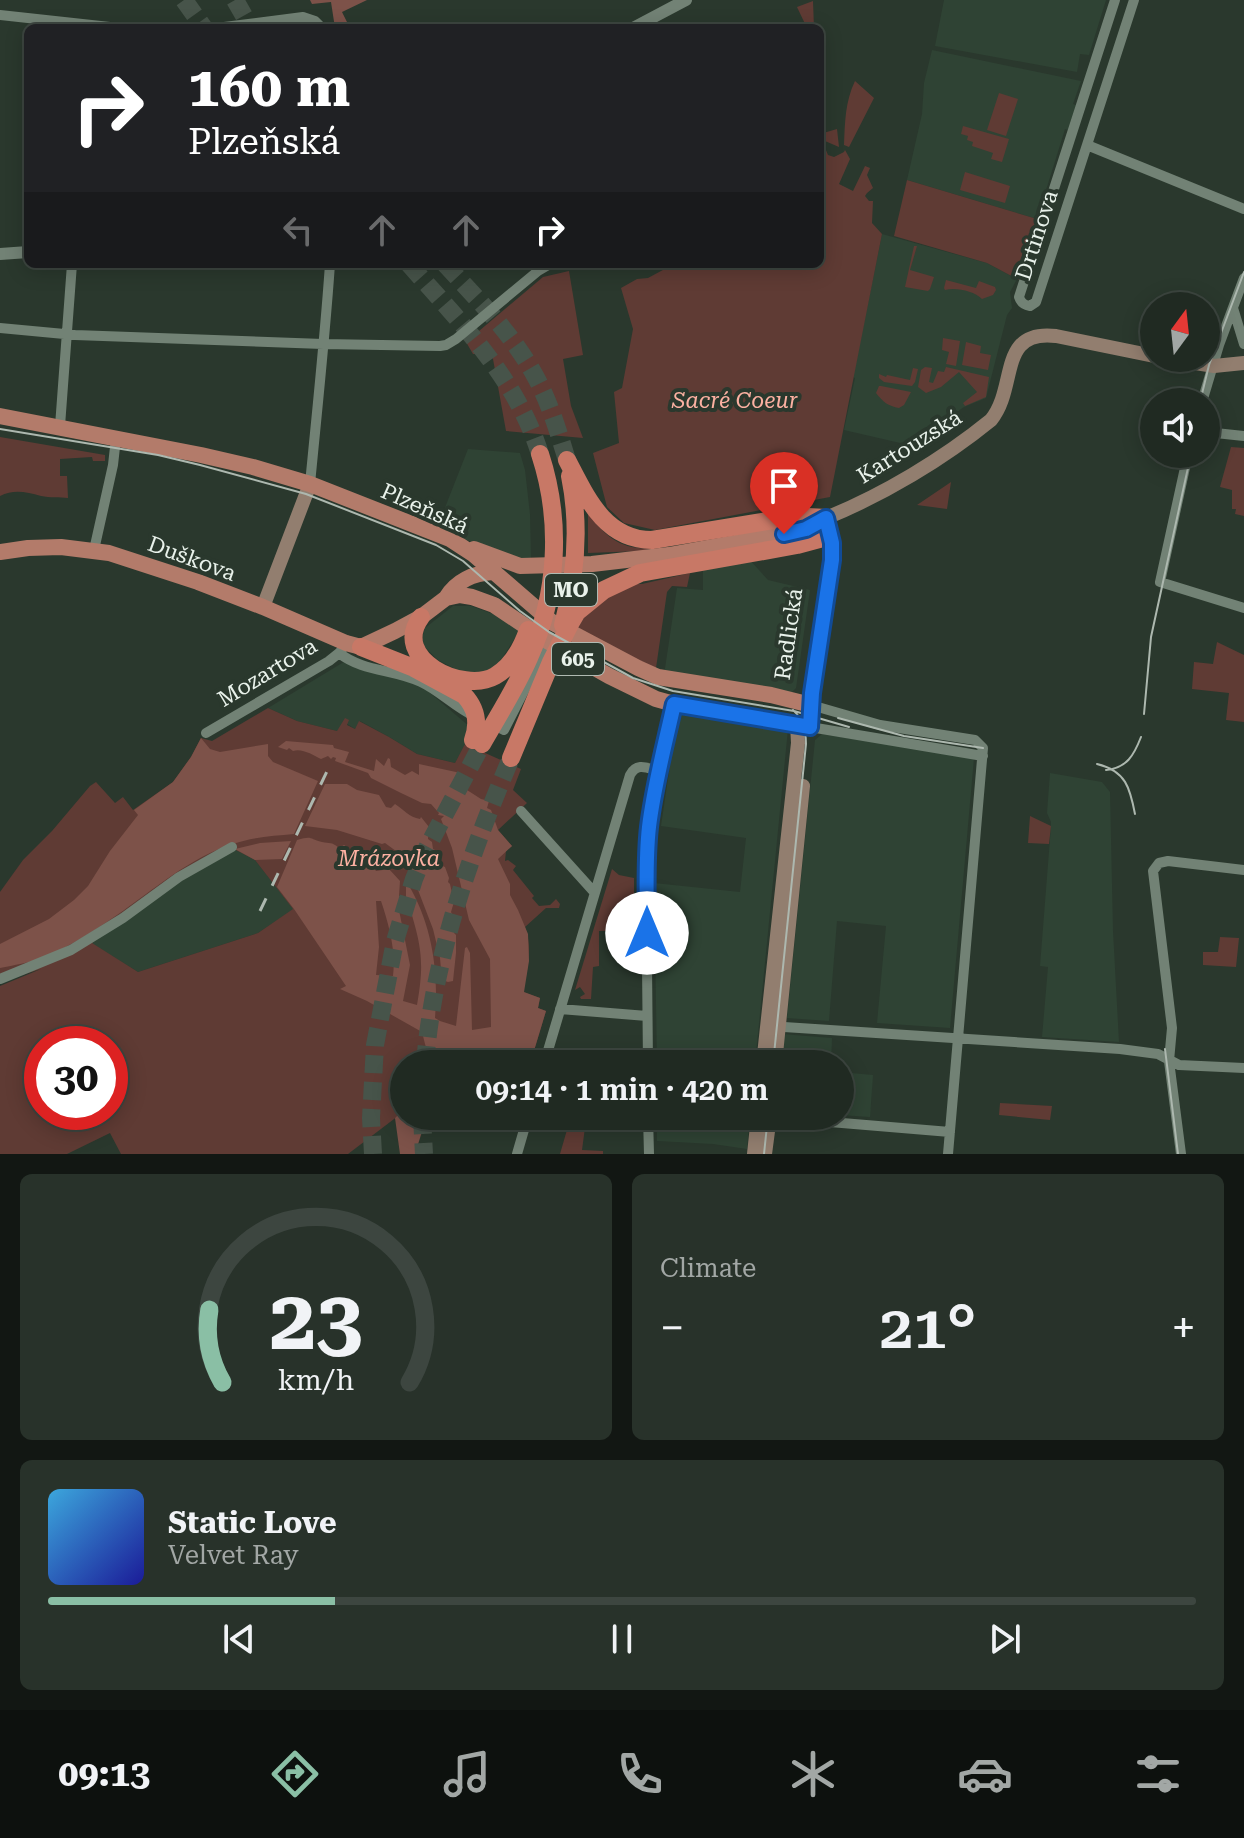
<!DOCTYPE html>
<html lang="en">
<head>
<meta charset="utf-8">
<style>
  :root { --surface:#202a22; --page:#28322a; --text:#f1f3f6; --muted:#a2a7a5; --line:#3d4640; --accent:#8abfa5 }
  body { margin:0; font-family:"Roboto Serif",serif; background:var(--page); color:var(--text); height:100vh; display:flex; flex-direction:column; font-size:30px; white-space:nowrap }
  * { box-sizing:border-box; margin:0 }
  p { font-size:26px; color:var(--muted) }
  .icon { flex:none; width:44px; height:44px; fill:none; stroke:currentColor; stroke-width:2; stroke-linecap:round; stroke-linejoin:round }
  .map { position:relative; height:1154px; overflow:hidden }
  .details { display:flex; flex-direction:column; gap:20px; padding:20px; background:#121713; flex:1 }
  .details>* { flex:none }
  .top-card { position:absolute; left:24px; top:24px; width:800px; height:244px; border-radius:12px; box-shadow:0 4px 20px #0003,0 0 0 2px var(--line); background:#202124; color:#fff; overflow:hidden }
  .needle { width:52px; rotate:15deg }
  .buttons { position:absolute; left:1140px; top:292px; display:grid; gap:16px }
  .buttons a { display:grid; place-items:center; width:80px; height:80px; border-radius:50%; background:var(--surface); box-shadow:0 4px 20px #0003,0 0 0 2px var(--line); font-size:40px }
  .speed { position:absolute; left:24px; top:1026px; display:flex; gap:16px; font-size:40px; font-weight:700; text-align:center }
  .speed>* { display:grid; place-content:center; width:104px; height:104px; border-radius:50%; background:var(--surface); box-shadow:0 4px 20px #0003,0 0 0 2px var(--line); line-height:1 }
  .speed .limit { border:12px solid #d22; background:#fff; color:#111 }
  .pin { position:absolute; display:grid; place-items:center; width:68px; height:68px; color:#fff; margin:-82px -34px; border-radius:50% 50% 50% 0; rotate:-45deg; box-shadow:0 0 8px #0007 }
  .pin .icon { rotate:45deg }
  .me { position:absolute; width:88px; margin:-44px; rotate:0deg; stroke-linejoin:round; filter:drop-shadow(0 0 6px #0008) }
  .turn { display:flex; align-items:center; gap:28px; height:168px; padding:0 32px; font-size:36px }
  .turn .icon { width:104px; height:104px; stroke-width:2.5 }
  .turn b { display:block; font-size:56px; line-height:68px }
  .lanes { display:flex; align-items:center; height:76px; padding:0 32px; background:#0003; justify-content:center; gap:40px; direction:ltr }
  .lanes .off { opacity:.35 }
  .big { font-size:60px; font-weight:600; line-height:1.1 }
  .details .card { flex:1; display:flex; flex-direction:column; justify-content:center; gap:12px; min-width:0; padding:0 28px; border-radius:12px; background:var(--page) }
  .details .dial { align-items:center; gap:0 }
  .dial svg { height:208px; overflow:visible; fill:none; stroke:var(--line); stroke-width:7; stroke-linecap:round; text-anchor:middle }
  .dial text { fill:var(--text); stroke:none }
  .song { display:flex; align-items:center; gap:24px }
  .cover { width:96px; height:96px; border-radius:12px; background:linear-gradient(135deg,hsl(200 70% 55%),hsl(240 70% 35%)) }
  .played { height:8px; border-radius:4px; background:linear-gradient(90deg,var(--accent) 25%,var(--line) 25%) }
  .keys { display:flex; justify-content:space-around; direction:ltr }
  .heat { display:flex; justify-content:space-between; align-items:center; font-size:44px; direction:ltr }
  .details .tiles { flex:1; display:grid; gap:20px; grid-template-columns:1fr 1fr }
  .card:last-child { grid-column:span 2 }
  .trip { position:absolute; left:390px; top:1050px; width:464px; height:80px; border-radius:40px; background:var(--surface); box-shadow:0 4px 20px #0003,0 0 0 2px var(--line); font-weight:600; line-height:80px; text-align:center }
  .tabs { display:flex; height:128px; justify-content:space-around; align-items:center; background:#0d110e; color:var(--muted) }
  .tabs .icon { width:56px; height:56px }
  .tabs .current { color:var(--accent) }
  .tabs b { font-size:36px; color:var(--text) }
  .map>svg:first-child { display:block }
  .built { fill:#2f4334 }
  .green { fill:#5f3b34; fill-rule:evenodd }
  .forest { fill:#7d5249; fill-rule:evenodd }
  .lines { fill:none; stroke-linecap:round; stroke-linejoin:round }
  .trunk-tunnel { stroke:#47544a; stroke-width:18; stroke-dasharray:18 9; stroke-linecap:butt }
  .minor { stroke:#728275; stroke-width:10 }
  .tertiary { stroke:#728275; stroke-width:12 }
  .secondary { stroke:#927e6f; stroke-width:14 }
  .primary { stroke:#b37b6a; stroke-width:16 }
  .trunk { stroke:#c87866; stroke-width:18 }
  .tram { stroke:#adb8af; stroke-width:2 }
  .rail { stroke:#adb8af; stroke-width:3; stroke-dasharray:14 14; stroke-linecap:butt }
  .route-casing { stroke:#114b97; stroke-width:20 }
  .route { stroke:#1a73e8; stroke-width:14 }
  .labels { text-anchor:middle; stroke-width:8; stroke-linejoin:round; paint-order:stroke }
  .shield { fill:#2a382d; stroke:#b0bab2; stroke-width:2 }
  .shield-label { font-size:20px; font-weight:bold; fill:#e9f2eb }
  .street-label { font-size:22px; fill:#e9f2eb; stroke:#2a382d }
  .park-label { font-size:22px; font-style:italic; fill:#fcb1a2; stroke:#2a382d }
</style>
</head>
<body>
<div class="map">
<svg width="1244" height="1154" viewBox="0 0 1244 1154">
  <rect width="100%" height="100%" fill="#2a382d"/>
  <path class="built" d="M944,0H1106L1089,55L1080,54L1077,72L935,46Z
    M932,50L1081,81L1073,104L1076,105L1068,130L1065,129L1037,219L907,180L922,114L924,83Z
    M882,234L987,263L1017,279L1010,292L1012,308L1007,315L986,398L964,407L909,445L844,430L855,378L853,377L855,367Z
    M468,449L520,453L525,470L530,514L531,560H516L437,528Z
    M748,558L768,580L810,590L796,688L789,695L664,675L677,588L703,590V566Z
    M453,606H471L496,615L520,630L497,666L484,672L463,673L438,660L424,646L422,638L425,628Z
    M352,657L422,686L470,727L464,747L455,763L417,754L389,737L360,721L355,729L347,724L337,731L297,721L268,708Z
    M678,711L788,729L755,1064H657L654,883L740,892L746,838L661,826Z
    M822,734L974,758L950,1028L877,1023L886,926L837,921L829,1021L787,1018L815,740Z
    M1050,773L1102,782L1110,792L1113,931L1119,1042L1042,1037L1048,967L1040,966L1051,826V822L1047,813Z
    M233,844L255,860L294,909L258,933L138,972L91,943Z
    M782,1034L832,1038L831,1064H779Z
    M840,1072L873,1075L870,1117L840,1115Z
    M657,1116H750L747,1149L713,1144L657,1141Z"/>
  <path class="green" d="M813,1L814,28H807L797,7Z
    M855,81L874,98L849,147L844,145C845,122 845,102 855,81Z
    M999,93L1018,99L1006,136L987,130Z
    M963,126L1009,139L1002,162L991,159L993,153L972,146L973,142L967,140L968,136L961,134Z
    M837,129L839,147L825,141L823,143L828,155L834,157L844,152L845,150L850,159L839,184L853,191L865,166L870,168L867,175L873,188L867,193L865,196L869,201H873L872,223L882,234L830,497L655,530L624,523L607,507L593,453L619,443L614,392L622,388L633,329L621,288L637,279L648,278L674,264H820V134Z
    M965,172L1010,186L1005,203L960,190Z
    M907,180L1037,219L1019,280L987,263L894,236Z
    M914,246H917L910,270L934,277L930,289L928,291L905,287Z
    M569,271L583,355L563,359L571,406L583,438L506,431L493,359L490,354H473L466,342L543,277Z
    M946,280L976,288L979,281L995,287L996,290L993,295L982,299C974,291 956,287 945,290L944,288Z
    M943,338L960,341L956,366L946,364L949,352L942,350Z
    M966,342L981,346L980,353L991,355L988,370L962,365Z
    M925,367L932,368L929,382L933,383L938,371L944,372L946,367L989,377L986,397L965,406L963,403L977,392L959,372L941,387L926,393L918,387L921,370Z
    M913,368L918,369L915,382L912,386L884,382L879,378V374L886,377L887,375L910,380Z
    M879,386H881L911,392L904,405L899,408C888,406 883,402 876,393Z
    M0,437L105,455V461H93L92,457L60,459V476H67L68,498C60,497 50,498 41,496C26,492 14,489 0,496Z
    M1231,447L1244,448V516L1235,514L1236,509H1232V490L1220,487Z
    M951,482L947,509L917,505Z
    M588,512C604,537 623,551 654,548L641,551L588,553Z
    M690,573L687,587L672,586L667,592L656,668L645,664L578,628L586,614L598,603L633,584H642Z
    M1217,642L1244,655V722L1226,720L1229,693L1192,689L1194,662L1213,664Z
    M268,708L297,721L337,731L345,718L349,720L347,725L355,729L359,721L389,737L417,754L455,763L465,744L521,769L513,790L527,803L498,830L512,846L506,851L505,861L508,860L516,866L513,870L534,896L532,898L539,906L550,905L556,899L560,904L559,908H546L525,927C533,948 527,971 523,992L540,998L538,1008L546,1011L530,1064L423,1032L430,1064H404V1097L394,1099L398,1116L348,1154H121L110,1133L67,1154H0V986L41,969L0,982V892L23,860L52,831L90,786L96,782L115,803L123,797L133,810L173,782L191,757L201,738L212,741ZM232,848L255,860L293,909L258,933L138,972L92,943L123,918ZM42,1044H110V1112H42Z
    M1030,816L1051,826L1049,844L1028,843Z
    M612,869L619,875L634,878V931H599V966L593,967L591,999H581L580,997L585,994L580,987L575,990Z
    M1220,937L1239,938L1236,967L1203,965V952H1218Z
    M1000,1103L1052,1106L1050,1120L999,1115Z
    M571,1116L586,1120L582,1150L603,1151V1154H560Z"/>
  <path class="forest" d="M310,0H367L342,12L348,24L336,28H335L331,2L312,4Z
    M201,738L210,749L220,752L268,744V756L273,762L318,781L294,834C273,836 252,837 233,844C192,856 152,891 117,915C94,931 69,947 42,958C29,963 14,965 0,968V944L49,919L74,900L88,886L110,851L138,815L134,810L173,782L191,757Z
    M286,741L333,745L334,748L349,752L345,762L374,771L376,759L384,766L388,758L390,759L391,767L405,775L412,771L419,775V764L456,772L467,777V790L481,799L489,801L487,808L491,810L498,830L512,846L498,859L510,884V895L518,910L528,934L529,961L524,992L540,998L538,1008L546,1011L530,1064H430L422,1032L367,1001L340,989L346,986L294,909L277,887L297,840C313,835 309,839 322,842C330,844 331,841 339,848L344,845L347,847V851H350L352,846L361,848L363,856L368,858L377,865L373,866L376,871L389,869L400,881L399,896L402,898V903L398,905L410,965L403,1001L417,1005C425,960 421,945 408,902H406V885L408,884C432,924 439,972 435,1018L440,1021L456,1026L465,948L467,947L470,953L472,1030L491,1027L490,959L469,920L452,848L441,819L444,816L438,815L439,813L431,804L422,803L401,793L371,778L368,773L335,761L336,758L333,757L331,759L328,756L321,759C313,755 302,748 293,751L289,748L287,750L278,747ZM376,901H381C389,925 396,950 393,976L376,975L379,947Z
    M325,784H347L357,790L379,795L386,807L391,808L395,804C404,810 409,817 420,819L421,817L429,827L428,839L432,842L433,849L437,851L440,865L445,867L449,878L448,882L450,884L454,902L451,912L452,914L451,920L455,927L454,933L456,935V953L453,981L448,982L442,980L440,958L433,929L408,864L400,854L385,843L382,844L337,830L305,826Z
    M291,841L282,859L255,860L235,849L260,843Z
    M404,1097V1116H458L460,1128L450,1130L425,1122L415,1154H400L395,1118L398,1115L393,1099Z"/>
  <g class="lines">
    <path class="trunk-tunnel" d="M184,0L204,28
      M235,0L251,28
      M409,264C460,322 517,379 540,454
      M445,264C477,299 511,332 534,374C549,400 558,431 567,460
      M425,1064C433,958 470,855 511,758
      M422,1116L424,1154
      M373,1154L371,1118L375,1045L395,941L414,879L427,848L482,744"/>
    <path class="minor" d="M1115,0L1019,297C1021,303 1024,305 1030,306L1036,302L1134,0
      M0,15L119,28
      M216,28L303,17L315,21L322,28
      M1087,145L1244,209
      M1233,308L1244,344
      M0,328L75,335L323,344L440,346L446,345L456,339L538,271L550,264
      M1202,402L1219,345L1244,278
      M60,426L72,264
      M1206,432L1244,436
      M1188,454L1160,582L1244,608
      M310,484C317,411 325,337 330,264
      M94,550L113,465L116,438
      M339,653C363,672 394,669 421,682C440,691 455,707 474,716
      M811,705L880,725L975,740L983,748L948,1154
      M492,724L504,730L549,642
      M810,727L983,756
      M206,733L329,661L339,653L343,648
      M521,811L594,892
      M0,979L71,950L123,918L179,877L232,847
      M560,1009L647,1016
      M784,1027L1120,1049L1158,1054L1179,1065L1244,1068
      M544,1064L630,775C637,762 647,768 659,771
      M648,1064L646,864L649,825L674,704
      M648,1116L649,1154
      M770,1117L950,1132
      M517,1154L528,1116
      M1181,1154L1169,1061L1172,1028L1153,871L1159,863L1168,861L1244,870"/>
    <path class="tertiary" d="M633,28L686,0
      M0,254L28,252"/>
    <path class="secondary" d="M1165,358L1214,366L1244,363
      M826,518C883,495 943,459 991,420C1018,387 997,329 1056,336L1154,356
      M263,607L310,484
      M763,1064L798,743L797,724
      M775,1064L803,786
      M754,1154L758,1116
      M765,1154L770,1116"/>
    <path class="primary" d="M0,416L201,455L253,467L310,484L450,539L473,554L553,623L638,668L658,677L771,695L811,705
      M474,549L520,566L592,564L669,555L784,534L806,529L826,518
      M0,552L28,548L61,547L109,553L198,582L263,607L346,643L361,647L395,631L421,617L446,598L460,595L472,597L494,605L549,642L609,676L656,699L674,704L810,727L812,693L832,553L831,534L826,518
      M446,598C456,581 474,573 493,572"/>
    <path class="trunk" d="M567,460C586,496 604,540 652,540L786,518L808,517L826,518
      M421,617C390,659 463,694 495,676C511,667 522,647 528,630
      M563,625C576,576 580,525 570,476
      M361,647L414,668L464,695C477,709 479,723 473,740
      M482,744C498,716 516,688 529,658C558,594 562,521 540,454
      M511,758L551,662L570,624L577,612L604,590L640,573L797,545L823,538"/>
    <path class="tram" d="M1200,402L1209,365L1244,272
      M0,429L158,455L200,465L306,494L436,545L463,561L520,611L549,632L633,678L673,691L794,711L849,727
      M1144,714L1151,637L1191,454
      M838,718L904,736L983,748
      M1097,764C1126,771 1130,788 1135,814
      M1106,770C1127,768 1134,755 1141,737
      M1165,1049L1178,1154
      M773,1064L806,744C806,730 803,719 793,710
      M764,1154L768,1116"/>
    <path class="rail" d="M260,911L331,763"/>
  </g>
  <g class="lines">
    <defs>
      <path id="route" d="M647,933C647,898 645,862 649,827C654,785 665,745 674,704L810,727L812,693L832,560V543L826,518L806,529L784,534"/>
    </defs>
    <use href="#route" class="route-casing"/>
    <use href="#route" class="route"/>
  </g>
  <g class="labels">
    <g class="shield">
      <rect x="545" y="574" width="52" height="32" rx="6"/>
      <rect x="552" y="643" width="52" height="32" rx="6"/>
    </g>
    <g class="shield-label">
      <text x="571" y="597">MO</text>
      <text x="578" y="666">605</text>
    </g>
    <g class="street-label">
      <text transform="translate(1036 235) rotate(-72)" y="8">Drtinova</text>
      <text transform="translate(909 446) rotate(-32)" y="8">Kartouzská</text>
      <text transform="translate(425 508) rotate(24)" y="8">Plzeňská</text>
      <text transform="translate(192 558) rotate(20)" y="8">Duškova</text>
      <text transform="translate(788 634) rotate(-82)" y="8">Radlická</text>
      <text transform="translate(267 672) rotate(-31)" y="8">Mozartova</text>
    </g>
    <g class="park-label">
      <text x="735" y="408">Sacré Coeur</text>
      <text x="389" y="866">Mrázovka</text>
    </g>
  </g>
</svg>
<div class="buttons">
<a><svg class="needle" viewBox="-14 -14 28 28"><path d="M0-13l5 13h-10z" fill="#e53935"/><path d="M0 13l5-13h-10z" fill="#a2a7a5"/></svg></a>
<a><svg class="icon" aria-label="sound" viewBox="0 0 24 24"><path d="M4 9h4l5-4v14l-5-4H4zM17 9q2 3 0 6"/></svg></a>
</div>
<div class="speed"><div class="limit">30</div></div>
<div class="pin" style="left:784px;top:534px;background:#d93025"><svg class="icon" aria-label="arrive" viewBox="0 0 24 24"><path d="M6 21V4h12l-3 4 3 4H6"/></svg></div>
<svg class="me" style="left:647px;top:933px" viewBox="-20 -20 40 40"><circle r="19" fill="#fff"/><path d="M0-13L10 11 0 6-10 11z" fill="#1a73e8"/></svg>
<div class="trip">09:14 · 1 min · 420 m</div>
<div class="top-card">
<div class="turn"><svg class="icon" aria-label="right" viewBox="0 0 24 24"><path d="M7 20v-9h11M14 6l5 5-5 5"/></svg><div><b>160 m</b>Plzeňská</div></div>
<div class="lanes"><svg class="icon off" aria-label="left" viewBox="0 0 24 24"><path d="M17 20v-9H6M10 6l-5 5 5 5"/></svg><svg class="icon off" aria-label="ahead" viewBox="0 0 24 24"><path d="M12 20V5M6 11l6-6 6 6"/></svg><svg class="icon off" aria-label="ahead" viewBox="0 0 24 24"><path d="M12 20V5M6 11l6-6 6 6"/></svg><svg class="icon" aria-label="right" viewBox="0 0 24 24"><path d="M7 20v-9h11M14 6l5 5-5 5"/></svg></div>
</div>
</div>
<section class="details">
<div class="tiles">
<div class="card dial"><svg viewBox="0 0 100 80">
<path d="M14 69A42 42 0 1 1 86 69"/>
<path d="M14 69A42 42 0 0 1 9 41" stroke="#8abfa5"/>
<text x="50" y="56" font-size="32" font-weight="700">23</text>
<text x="50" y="72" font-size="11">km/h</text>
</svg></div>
<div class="card"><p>Climate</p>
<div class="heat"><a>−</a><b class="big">21°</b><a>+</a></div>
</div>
<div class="card">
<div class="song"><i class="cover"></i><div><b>Static Love</b><p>Velvet Ray</p></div></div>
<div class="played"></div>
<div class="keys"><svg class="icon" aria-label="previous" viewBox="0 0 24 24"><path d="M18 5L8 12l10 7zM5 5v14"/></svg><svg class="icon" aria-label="pause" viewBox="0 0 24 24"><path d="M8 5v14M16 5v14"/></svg><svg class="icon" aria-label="next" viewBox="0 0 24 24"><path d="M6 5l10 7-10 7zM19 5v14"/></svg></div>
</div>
</div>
</section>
<nav class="tabs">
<b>09:13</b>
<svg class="icon current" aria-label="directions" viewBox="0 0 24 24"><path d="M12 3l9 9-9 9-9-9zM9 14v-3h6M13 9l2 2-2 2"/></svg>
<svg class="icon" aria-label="music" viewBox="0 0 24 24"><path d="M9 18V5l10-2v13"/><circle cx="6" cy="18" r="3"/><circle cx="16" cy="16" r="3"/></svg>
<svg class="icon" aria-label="phone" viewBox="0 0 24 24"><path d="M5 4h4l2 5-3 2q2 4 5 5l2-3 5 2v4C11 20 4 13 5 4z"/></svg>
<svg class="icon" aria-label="climate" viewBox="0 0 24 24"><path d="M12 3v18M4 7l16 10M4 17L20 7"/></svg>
<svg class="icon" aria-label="car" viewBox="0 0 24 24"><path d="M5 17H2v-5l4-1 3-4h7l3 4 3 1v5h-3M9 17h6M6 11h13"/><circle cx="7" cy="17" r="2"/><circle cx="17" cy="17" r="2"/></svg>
<svg class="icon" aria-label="filters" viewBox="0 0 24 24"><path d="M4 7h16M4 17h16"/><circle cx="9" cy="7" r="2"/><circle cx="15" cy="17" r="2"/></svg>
</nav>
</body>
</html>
